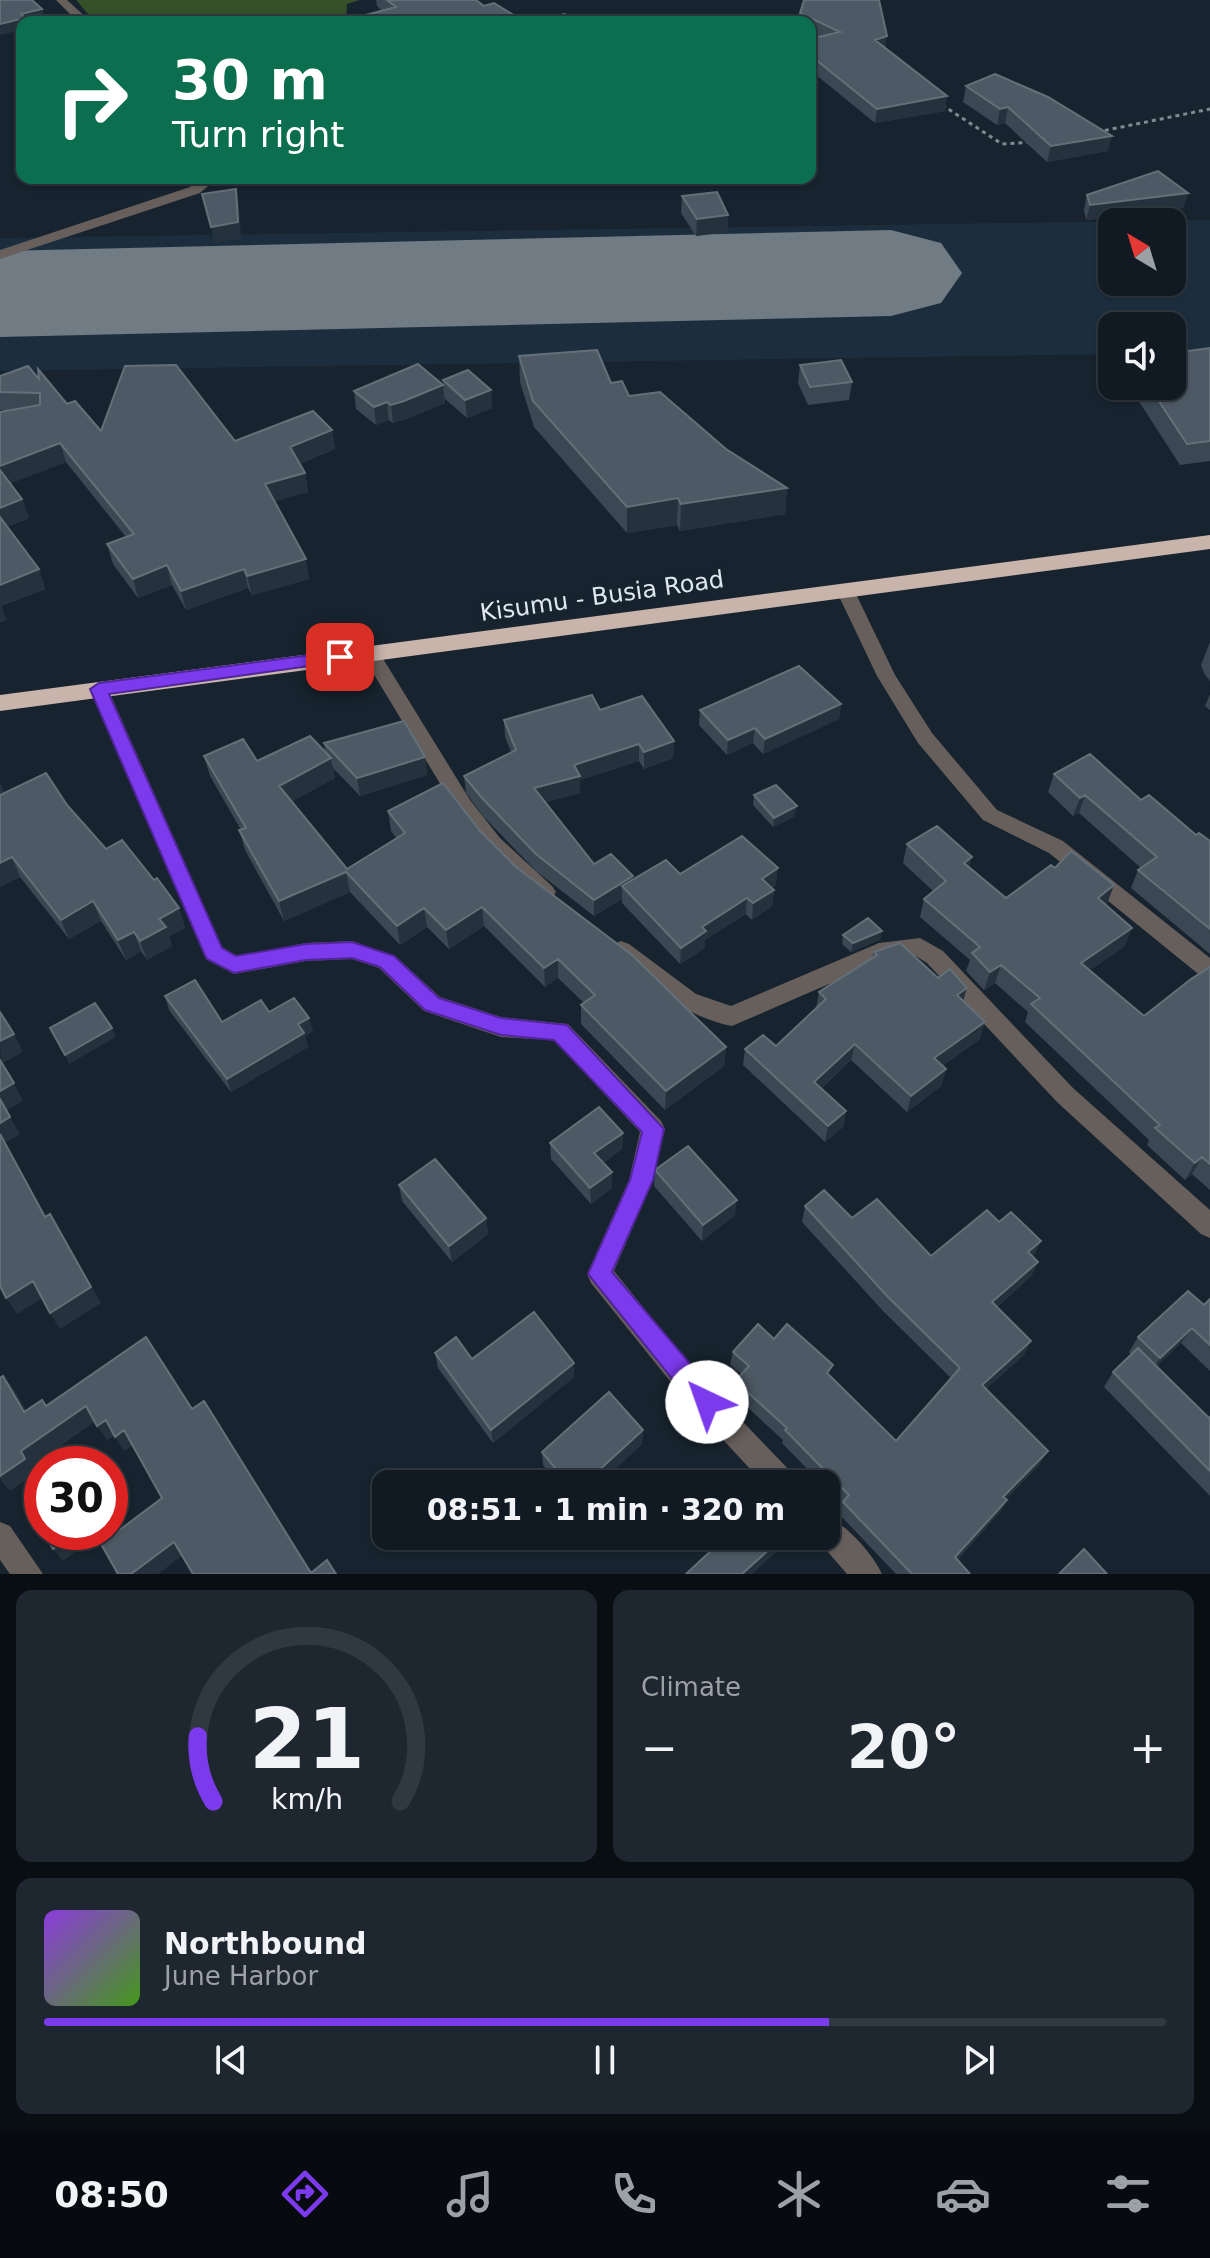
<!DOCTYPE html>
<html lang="en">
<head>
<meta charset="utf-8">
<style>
  :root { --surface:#111a22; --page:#1e272f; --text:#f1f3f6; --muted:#9ca1a5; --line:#303840; --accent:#7c3aed }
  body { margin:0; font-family:"DejaVu Sans",sans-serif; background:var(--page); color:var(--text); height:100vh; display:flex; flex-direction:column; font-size:30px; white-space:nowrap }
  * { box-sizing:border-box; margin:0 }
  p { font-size:26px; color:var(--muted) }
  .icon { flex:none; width:44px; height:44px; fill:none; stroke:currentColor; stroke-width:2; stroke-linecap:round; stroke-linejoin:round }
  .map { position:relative; height:1574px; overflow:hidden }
  .details { display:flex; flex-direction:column; gap:16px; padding:16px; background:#090e13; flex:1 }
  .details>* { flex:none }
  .banner { position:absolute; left:16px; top:16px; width:800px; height:168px; border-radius:16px; box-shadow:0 2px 6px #0004,0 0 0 2px var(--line); background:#0b6e4f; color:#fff; overflow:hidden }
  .needle { width:52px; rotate:322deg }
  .controls { position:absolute; left:1098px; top:208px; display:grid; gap:16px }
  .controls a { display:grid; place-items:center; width:88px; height:88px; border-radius:16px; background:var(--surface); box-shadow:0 2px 6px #0004,0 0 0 2px var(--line); font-size:40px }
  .speed { position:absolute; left:24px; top:1446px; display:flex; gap:16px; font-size:40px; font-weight:700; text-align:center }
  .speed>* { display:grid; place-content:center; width:104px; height:104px; border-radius:50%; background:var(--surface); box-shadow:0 2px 6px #0004,0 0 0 2px var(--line); line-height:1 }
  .speed .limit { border:12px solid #d22; background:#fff; color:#111 }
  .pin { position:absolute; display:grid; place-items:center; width:68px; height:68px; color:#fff; margin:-34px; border-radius:16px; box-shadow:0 4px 12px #0006 }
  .me { position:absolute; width:88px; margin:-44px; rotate:318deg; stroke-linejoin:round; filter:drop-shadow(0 0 6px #0008) }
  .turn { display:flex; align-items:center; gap:28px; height:168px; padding:0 24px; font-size:36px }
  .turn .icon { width:104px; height:104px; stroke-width:2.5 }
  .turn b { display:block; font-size:56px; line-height:68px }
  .big { font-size:60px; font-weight:700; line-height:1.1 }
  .details .card { flex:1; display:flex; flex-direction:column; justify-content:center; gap:12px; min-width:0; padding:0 28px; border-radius:16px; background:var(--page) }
  .details .dial { align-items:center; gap:0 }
  .dial svg { height:208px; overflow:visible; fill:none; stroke:var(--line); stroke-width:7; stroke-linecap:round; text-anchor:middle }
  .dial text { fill:var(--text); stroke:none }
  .song { display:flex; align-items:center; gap:24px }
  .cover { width:96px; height:96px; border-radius:12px; background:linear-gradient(135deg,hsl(270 70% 55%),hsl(100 70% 35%)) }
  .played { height:8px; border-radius:4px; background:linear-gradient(90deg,var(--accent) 70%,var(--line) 70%) }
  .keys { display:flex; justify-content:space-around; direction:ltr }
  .heat { display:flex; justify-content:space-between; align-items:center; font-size:44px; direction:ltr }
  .details .tiles { flex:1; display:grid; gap:16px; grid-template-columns:1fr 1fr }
  .card:last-child { grid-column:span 2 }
  .trip { position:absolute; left:372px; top:1470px; width:468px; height:80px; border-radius:16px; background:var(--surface); box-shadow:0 2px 6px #0004,0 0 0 2px var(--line); font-weight:700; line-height:80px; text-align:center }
  .tab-bar { display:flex; height:128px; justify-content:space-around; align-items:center; background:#070a0e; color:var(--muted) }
  .tab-bar .icon { width:56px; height:56px }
  .tab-bar .current { color:var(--accent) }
  .tab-bar b { font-size:36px; color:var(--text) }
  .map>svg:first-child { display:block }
  .built { fill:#1c2e3d; fill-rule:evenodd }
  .green { fill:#36502a }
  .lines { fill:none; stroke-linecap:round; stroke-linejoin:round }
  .runway { fill:#707b84; fill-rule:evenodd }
  .path { stroke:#7f8992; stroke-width:3; stroke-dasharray:4 4; stroke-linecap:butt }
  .street { fill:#675f5b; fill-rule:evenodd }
  .highway { fill:#c8b4ab; fill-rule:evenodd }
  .wall { fill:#3b4853 }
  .shaded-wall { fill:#25323d }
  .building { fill:#4d5964; stroke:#647079; stroke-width:2 }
  .route { fill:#7c3aed; stroke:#51269a; stroke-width:2 }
  .labels { text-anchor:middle; stroke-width:8; stroke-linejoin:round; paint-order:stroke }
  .street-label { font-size:24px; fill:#e0e8ef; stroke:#17232e }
</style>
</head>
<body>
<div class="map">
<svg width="1210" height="1574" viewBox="0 0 1210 1574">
  <rect width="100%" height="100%" fill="#17232e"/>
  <path class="built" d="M1210,220V353H1172V326H1112V354L0,371V238ZM1112,222H1172V282H1112Z"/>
  <path class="green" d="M76,0H360L347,4L346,19L335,22H95Z"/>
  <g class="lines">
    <path class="runway" d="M891,230L941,243L962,273L941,303L891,316L0,337V251Z"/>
    <path class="path" d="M942,105L1002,144L1032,142
      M1097,132L1210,109"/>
    <path class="street" d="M56,0H67L91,22H78Z
      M203,178H217L200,193L0,259V250L190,187Z
      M845,584L854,590L895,675L932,733L997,810L1063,841L1210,958V980L1202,977L1049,853L983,820L918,743L877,676L836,590Z
      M370,647L377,649L470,800L500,838L552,886L556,892L552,898H538L486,850L456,810L361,653Z
      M99,682L108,689L222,947L237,956L306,943L352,941L395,956L440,997L501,1017L568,1024L661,1121L665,1129L653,1180L614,1271L696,1373L793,1474L797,1484H764L678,1391L591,1283L587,1274L629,1180L640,1132L554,1040L501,1037L424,1011L379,968L352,959L306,961L234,974L206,959L90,689Z
      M920,938L943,951L1073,1088L1210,1210V1238L1201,1234L1057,1102L927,963L916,956L889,958L732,1026C684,1017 651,985 613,956L610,950L613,944L621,941L629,944L696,994L731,1006L879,943Z
      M826,1516C846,1524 873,1554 882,1574H847L814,1536H826Z
      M0,1522L10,1526L43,1574H10L0,1560Z"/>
    <path class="highway" d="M1210,535V549L0,711V695Z"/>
  </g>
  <path class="wall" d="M376,0H476L484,6L382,11L377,6Z
    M800,13L885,48L945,111L875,123L810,70V39L819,37L810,32V22H799Z
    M966,86L1108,151L1047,162L1005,123L997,125L963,102Z
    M1188,193L1183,208L1086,220L1084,210L1087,195Z
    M682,196L728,215L727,232L696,236L681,213Z
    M1210,348V461L1180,465L1129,386H1172L1181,352Z
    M519,356L611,383L629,396L726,449L787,488L785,514L680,531L677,525L627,533L534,427L520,382Z
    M800,365L852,382L849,400L808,405L798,383Z
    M0,376L39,379L101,431L235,441L332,430L335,449L299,464L305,473L308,492L274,501L309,579L252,595L248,588L186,610L172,585L138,598L113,564L107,544L126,537L66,462L10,483L22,499L29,518L7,527L39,569L45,589L1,606L6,620L0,622V412L10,411L0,410Z
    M443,380L491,390L492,408L467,418L444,398Z
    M443,385L445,403L406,419L393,423L389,420L376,425L356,409L354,391Z
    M1210,642V681L1204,673L1201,665Z
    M1210,694V710L1205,706Z
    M841,704L839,719L763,754L753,743L727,755L699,725L700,710Z
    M600,710L674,741L673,758L644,769L639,761L580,780V793L546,802L594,864L633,880L680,874L776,885L772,888L774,890L772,906L752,920L746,914L705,940V948L680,964L622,903V899L594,916L536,871L483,816L466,793L464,776L511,752L505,737L504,720Z
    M324,743L425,757L427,775L360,796L333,768L335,778L292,801L347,869L397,839L391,831L388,811L481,832L516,867L726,1047L724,1066L665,1110L581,1024V1005L584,1003L558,978L545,987L484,926L449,949L427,927L400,945L350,892L284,921L245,850L239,830H241L210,776L204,756L257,761L325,752Z
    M1054,774L1141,800L1196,835L1210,841V954L1131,888L1138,870L1141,868L1079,813L1073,816L1048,792Z
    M0,783L4,793L67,805L106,849L179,908L185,928L169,936L172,946L147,960L141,951L126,960L101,921L69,939L20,877L0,887Z
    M754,795L795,816L773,827L753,805Z
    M907,844L970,868L1006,898L1055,868L1114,885L1105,905L1125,946L1090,970L1144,1016L1210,967V1190L1192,1174L1185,1180L1147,1145L1149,1140L1025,1022L1028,1012L995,983L984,990L966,971L970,960L920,917L924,899L933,891L903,863Z
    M843,935L881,939L851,952L842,944Z
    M874,952L963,1001L980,1039L942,1066L946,1069L941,1086L907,1112L851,1060L822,1088L846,1111L843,1127L825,1142L743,1065L745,1049L776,1046L816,1008L819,992L872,958Z
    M165,996L222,1022L269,1012L313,1031L305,1036L308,1047L231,1092L169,1010Z
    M623,1133L622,1149L603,1163L612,1188L591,1204L551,1159L550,1143Z
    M655,1170L735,1215L702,1241L654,1186Z
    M399,1185L486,1218L488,1234L452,1262L402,1201Z
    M805,1206L852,1218L931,1256L999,1222L1041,1241L1033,1257L1038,1262L1031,1276L997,1307L1024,1355L986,1389L1040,1464L1006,1499L1007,1500L1000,1512L957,1560L970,1574H896L839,1514L842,1504L826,1488V1484H822L782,1443L783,1440L733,1394L735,1381L741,1374L730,1365L733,1352L774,1339L830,1376L896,1441L951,1378L884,1312L802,1222Z
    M1210,1299V1371L1181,1343L1157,1366L1209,1418L1210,1417V1496L1104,1387L1113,1372L1131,1355L1129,1352L1138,1337L1204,1305Z
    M435,1353L472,1359L574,1363V1377L493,1443L438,1368Z
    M643,1430L642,1444L599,1484H558L543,1465L542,1452Z"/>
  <path class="shaded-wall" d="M42,9L45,20L36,22H22V30L0,35V24L21,14Z
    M887,36L885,50L875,40Z
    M947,96L945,111L875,123L877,109Z
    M1008,107L1005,123L997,125L1000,109Z
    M1112,136L1108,151L1047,162L1051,146Z
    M236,189L239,205L241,239L214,243L211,227Z
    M1188,193L1183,208L1086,220L1090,205Z
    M728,215L727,232L696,236L697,219Z
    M443,385L445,403L406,419L393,423L391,405Z
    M491,390L492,408L467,418L465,400Z
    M387,402L389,420L376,425L374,407Z
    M332,430L335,449L293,466L290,447Z
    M60,443L66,462L4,486L0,475V466Z
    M305,473L308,492L269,503L265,484Z
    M787,488L785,514L680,531L681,504Z
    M678,498L677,525L627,533V507Z
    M22,499L29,518L2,529L0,524V508Z
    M306,559L309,579L252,595L247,576Z
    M167,565L172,585L138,598L133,579Z
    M39,569L45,589L1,606L6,620L0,622V585Z
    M244,569L248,588L186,610L181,591Z
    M841,704L839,719L763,754L765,739Z
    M755,728L753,743L727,755L728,740Z
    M674,741L673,758L644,769V752Z
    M639,744V761L580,780V793L535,805L534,788L574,765Z
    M425,757L427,775L360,796L357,778Z
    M331,758L335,778L284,806L279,786Z
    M0,783L5,795L0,805Z
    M1085,795L1079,813L1073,816L1080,798Z
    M797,806L795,816L773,827L774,818Z
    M12,857L20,877L0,887V863Z
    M972,857L967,876L964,863Z
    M778,868L776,885L760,895L762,879Z
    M346,872L350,892L284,921L279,901Z
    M633,876V893L622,886V899L594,916V900Z
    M1114,885L1107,904L1091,916L1098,898Z
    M774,890L772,906L752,920L753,903Z
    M747,898L746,914L705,940V948L680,964L681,948L702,927Z
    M93,901L101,921L69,939L61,920Z
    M482,907L484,926L449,949L446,930Z
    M179,908L185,928L169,936L172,946L147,960L140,941L159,919Z
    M424,908L427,927L400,945L397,926Z
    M1132,928L1125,946L1074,981L1081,963Z
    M882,931L881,939L851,952L853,943Z
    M134,932L141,951L126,960L118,940Z
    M558,959V978L545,987L544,968Z
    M1001,965L995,983L984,990L990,972Z
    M967,988L962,1005L957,995Z
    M309,1018L313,1031L305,1036L308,1047L231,1092L227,1079L298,1024Z
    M985,1022L980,1039L929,1075L934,1058Z
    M112,1028L116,1037L69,1064L65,1055Z
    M14,1034L23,1052L1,1064L0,1041Z
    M855,1044L851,1060L811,1098L814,1082Z
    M726,1047L724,1066L665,1110L666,1091Z
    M946,1069L941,1086L907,1112L911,1096Z
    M14,1083L23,1101L6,1111L0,1100V1091Z
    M846,1111L843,1127L825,1142L828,1126Z
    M10,1117L20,1134L5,1143L0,1134V1123Z
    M623,1133L622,1149L594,1170V1153Z
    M1202,1157L1192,1174L1185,1180L1195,1163Z
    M612,1172V1188L591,1204L590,1188Z
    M737,1200L735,1215L702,1241L703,1225Z
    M50,1214L101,1303L60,1329L50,1313Z
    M486,1218L488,1234L452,1262L449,1246Z
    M1041,1241L1034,1256L1022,1267L1028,1252Z
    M1038,1262L1031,1276L986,1316L992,1302Z
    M33,1281L43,1298L17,1314L6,1298Z
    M1192,1328L1181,1343L1150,1373L1160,1358Z
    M1031,1341L1024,1355L976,1398L982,1385Z
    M574,1363V1377L493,1443L491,1430Z
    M3,1376L15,1391L36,1427L24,1412Z
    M86,1406L96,1421L32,1466L36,1473L10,1491L0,1479V1476L21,1451Z
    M106,1420L115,1435L107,1440L97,1426Z
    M124,1430L133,1445L124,1451L115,1437Z
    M643,1430L642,1444L599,1484H584Z
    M1048,1451L1040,1464L996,1509L1003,1497Z
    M1007,1500L1000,1512L948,1569L955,1557Z
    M76,1532H102L63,1561L53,1549Z
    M784,1536H787L785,1544L752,1574H742Z
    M174,1542L183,1555L158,1574H131Z"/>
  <path class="building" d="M0,0H32L42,9L21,14L25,18L0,24Z
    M387,0H476L484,6L494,3L525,22H339L396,7Z
    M804,0H879L887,36L875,40L947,96L877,109L810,55V39L840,32L800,13Z
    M564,14L580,22H538Z
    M995,74L1048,97L1112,136L1051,146L1008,107L1000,109L966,86Z
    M1158,171L1188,193L1090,205L1087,195Z
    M236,189L238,222L211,227L202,194Z
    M717,192L728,215L697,219L682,196Z
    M1172,341H1173L1181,352L1210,348V441L1187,444L1149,386H1172Z
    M597,350L611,383L622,381L629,396L660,392L726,449L787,488L681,504L678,498L627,507L533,401L519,356Z
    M841,360L852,382L810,387L800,365Z
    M418,364L443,385L404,401L391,405L387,402L374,407L354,391Z
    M176,365L235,441L313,411L332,430L290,447L305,473L265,484L306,559L247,576L244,569L181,591L167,565L133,579L107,544L134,534L60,443L0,466V412L40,405V393L0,392V376L28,366L39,379L38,369L67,404L75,401L101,431L125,366Z
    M468,370L491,390L465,400L443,380Z
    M0,470L22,499L0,508Z
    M0,517L39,569L0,585Z
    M799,666L841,704L765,739L755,728L728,740L700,710Z
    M592,695L600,710L642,696L674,741L644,752L639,744L574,765L580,776L534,788L594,864L611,854L633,876L594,900L536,854L482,798L464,776L516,750L504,720Z
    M404,721L425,757L357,778L324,743Z
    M310,736L331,758L279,786L347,869L405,833L388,811L443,783L481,832L516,867L632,955L726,1047L666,1091L581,1005L595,995L558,959L544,968L482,907L446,930L424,908L397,926L346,872L279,901L239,830L246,828L204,756L243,739L257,761Z
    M1090,754L1141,800L1149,795L1196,835L1199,833L1210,841V929L1138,870L1157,857L1085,795L1080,798L1054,774Z
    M46,773L67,805L106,849L122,840L154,880L157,878L179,908L159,919L166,927L140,941L134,932L118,940L93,901L61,920L12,857L0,863V795Z
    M776,785L797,806L774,818L754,795Z
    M937,826L972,857L964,863L1006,898L1051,865L1055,868L1071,851L1114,885L1098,898L1132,928L1081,963L1144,1016L1191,979L1210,967V1164L1202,1157L1195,1163L1155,1128L1160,1125L1031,1004L1040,998L1001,965L990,972L972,953L980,947L924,899L946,881L907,844Z
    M742,836L778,868L762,879L774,890L753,903L747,898L702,927L706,931L681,948L622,886L666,860L680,874Z
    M868,918L882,931L853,943L843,935Z
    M900,943L938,978L950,969L967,988L957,995L985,1022L934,1058L946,1069L911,1096L855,1044L814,1082L846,1111L828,1126L745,1049L763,1035L776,1046L826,999L819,992L877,955L874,952Z
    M195,980L222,1022L261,1000L269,1012L294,998L309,1018L298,1024L304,1033L227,1079L165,996Z
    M95,1003L112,1028L65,1055L50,1028Z
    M0,1012L14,1034L0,1041Z
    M0,1060L14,1083L0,1091Z
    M0,1099L10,1117L0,1123Z
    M599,1107L623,1133L594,1153L612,1172L590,1188L550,1143Z
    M0,1134L45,1217L50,1214L91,1287L50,1313L33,1281L6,1298L0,1286Z
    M688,1146L737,1200L703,1225L655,1170Z
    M435,1159L486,1218L449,1246L399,1185Z
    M824,1190L852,1218L877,1199L931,1256L987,1210L999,1222L1011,1212L1041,1241L1028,1252L1038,1262L992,1302L1031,1341L982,1385L1048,1451L1003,1497L1007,1500L955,1557L970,1574H912L843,1502L849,1495L785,1430L787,1428L735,1381L749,1366L733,1352L758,1324L774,1339L787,1324L833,1365L827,1373L896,1441L960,1368L888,1297L805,1206Z
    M1188,1291L1204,1305L1210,1299V1345L1192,1328L1160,1358L1138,1337Z
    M534,1312L574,1363L491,1430L435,1353L456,1337L472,1359Z
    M146,1337L192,1409L204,1401L311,1573L327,1560L336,1574H193L174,1542L131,1574H118L101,1544L162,1498L124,1430L115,1437L106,1420L97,1426L86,1406L21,1451L25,1459L0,1476V1378L3,1376L24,1412L42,1400L46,1406Z
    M1138,1348L1209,1418L1210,1417V1471L1113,1372Z
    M609,1392L643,1430L584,1484H568L542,1452Z
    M42,1498V1529L30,1507Z
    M43,1532H76L53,1549Z
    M717,1536H784L742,1574H686L714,1548L710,1543Z
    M1084,1549L1107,1574H1059Z"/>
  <path class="route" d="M340,651L346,653V661L109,694L222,948L236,956L306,944L352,942L394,956L439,998L501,1018L567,1025L664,1129L653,1180L612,1272L715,1393L719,1402L715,1411L707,1415L698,1411L588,1274L630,1180L642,1132L554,1040L501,1035L425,1010L380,967L352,958L306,960L234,973L207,959L204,953L90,689L99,683Z"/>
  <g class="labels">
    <g class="street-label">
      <text transform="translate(602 596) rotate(-8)" y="8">Kisumu - Busia Road</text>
    </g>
  </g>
</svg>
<div class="controls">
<a><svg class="needle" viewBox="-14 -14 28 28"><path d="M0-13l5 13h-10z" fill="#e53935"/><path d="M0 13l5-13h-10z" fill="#9ca1a5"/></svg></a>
<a><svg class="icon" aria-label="sound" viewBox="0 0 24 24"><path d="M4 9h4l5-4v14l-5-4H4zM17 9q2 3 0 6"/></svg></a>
</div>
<div class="speed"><div class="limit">30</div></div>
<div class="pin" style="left:340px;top:657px;background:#d93025"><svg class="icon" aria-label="arrive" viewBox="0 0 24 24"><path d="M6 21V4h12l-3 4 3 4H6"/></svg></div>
<svg class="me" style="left:707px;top:1402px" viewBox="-20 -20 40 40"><circle r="19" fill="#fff"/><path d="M0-13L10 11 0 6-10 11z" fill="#7c3aed"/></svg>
<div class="trip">08:51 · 1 min · 320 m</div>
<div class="banner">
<div class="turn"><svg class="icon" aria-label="right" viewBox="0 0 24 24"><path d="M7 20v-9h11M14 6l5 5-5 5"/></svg><div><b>30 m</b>Turn right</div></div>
</div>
</div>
<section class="details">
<div class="tiles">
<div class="card dial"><svg viewBox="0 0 100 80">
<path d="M14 69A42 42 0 1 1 86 69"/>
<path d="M14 69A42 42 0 0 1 8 44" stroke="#7c3aed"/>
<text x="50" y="56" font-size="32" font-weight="700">21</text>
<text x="50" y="72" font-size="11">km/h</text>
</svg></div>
<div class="card"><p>Climate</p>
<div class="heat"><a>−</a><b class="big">20°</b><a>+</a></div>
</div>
<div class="card">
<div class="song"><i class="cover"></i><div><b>Northbound</b><p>June Harbor</p></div></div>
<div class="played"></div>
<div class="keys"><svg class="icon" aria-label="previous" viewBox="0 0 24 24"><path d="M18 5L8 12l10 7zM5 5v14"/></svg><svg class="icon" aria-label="pause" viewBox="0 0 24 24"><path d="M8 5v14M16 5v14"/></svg><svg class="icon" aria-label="next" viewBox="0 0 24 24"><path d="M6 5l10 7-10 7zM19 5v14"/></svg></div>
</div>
</div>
</section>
<nav class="tab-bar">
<b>08:50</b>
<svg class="icon current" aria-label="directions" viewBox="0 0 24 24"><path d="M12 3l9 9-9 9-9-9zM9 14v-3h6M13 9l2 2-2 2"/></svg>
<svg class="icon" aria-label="music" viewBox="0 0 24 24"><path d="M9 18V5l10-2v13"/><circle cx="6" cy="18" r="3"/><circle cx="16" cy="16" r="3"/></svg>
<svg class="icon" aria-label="phone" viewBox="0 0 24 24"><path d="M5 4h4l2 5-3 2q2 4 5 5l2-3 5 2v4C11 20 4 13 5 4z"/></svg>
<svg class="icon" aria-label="climate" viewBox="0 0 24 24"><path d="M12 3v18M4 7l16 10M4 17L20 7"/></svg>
<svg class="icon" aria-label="car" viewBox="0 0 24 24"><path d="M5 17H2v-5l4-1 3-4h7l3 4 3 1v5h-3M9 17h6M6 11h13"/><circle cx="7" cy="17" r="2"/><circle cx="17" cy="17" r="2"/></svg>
<svg class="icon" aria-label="filters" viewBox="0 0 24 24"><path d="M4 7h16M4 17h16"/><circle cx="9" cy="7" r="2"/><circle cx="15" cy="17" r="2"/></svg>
</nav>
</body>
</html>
